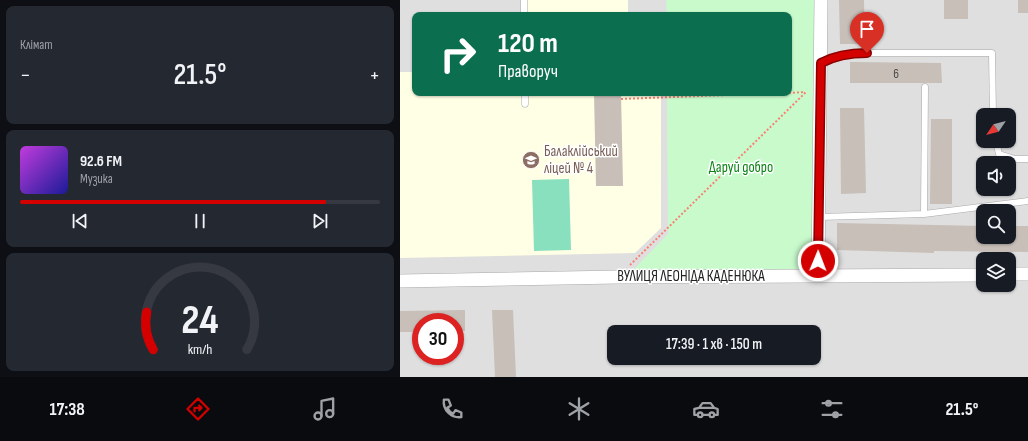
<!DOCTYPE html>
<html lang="uk">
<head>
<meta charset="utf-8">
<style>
  :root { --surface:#171b24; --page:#242831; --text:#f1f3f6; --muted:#9ea1a6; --line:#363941; --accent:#d40000 }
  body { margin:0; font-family:"Sofia Sans Condensed",sans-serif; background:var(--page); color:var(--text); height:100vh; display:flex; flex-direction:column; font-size:15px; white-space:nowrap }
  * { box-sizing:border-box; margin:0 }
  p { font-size:13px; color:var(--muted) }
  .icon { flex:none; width:22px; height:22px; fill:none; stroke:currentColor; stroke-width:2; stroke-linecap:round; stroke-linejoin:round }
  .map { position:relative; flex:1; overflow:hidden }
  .drawer { display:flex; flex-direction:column; gap:6px; padding:6px; background:#0d0f14; width:400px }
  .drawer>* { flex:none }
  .banner { position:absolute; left:12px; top:12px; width:380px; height:84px; border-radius:8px; box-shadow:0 1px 3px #0004; background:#0b6e4f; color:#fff; overflow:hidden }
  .needle { width:26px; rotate:235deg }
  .buttons { position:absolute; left:576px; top:108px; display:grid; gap:8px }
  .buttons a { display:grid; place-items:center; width:40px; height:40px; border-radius:8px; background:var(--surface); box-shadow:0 1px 3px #0004; font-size:20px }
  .speed { position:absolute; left:12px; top:313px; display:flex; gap:8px; font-size:20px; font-weight:700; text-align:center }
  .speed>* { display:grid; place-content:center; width:52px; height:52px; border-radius:50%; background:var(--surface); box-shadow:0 1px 3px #0004; line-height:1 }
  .speed .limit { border:6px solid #d22; background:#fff; color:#111 }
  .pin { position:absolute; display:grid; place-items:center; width:34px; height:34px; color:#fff; margin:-41px -17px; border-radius:50% 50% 50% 0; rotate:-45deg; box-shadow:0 0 4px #0007 }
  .pin .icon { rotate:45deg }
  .me { position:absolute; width:44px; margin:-22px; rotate:1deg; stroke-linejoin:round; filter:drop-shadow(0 0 3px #0008) }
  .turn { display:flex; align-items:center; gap:14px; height:84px; padding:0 20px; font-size:18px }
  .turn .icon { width:52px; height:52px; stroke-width:2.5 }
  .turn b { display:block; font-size:28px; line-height:34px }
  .big { font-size:30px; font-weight:600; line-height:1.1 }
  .drawer .card { flex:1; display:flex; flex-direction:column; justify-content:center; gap:6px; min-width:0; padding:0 14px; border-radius:8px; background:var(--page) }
  .drawer .dial { align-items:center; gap:0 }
  .dial svg { height:104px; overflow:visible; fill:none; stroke:var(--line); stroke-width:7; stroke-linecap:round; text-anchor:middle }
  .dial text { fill:var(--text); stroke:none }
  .song { display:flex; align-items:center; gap:12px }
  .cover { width:48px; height:48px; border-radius:6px; background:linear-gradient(135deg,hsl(290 70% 55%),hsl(240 70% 35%)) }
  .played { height:4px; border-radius:2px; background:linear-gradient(90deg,var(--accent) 85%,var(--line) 85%) }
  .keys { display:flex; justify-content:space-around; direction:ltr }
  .heat { display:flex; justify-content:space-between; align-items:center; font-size:22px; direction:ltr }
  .trip { position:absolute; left:207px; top:325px; width:214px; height:40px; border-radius:8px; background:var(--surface); box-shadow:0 1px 3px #0004; font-weight:600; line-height:40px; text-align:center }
  .tab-bar { display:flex; height:64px; justify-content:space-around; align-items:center; background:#090b0e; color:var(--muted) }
  .tab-bar .icon { width:28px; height:28px }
  .tab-bar .on { color:var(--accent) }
  .tab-bar b { font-size:18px; color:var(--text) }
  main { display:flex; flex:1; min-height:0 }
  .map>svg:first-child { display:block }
  .residential { fill:#e0dfdf; fill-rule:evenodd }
  .education { fill:#ffffe5 }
  .park { fill:#c8facc }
  .pitch { fill:#88e0be }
  .building { fill:#c7bfb8 }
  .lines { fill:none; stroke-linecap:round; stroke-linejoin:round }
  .lane-casing { stroke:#a9a9a9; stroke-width:7 }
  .street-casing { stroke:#a9a9a9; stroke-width:14 }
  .path { stroke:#fa8072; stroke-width:2; stroke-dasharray:2 2; stroke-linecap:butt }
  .lane { stroke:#fff; stroke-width:6 }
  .street { stroke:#fff; stroke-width:13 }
  .route-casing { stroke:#8a0000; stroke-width:10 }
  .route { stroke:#d40000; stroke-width:7 }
  .labels { text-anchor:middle; stroke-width:3; stroke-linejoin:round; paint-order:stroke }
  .number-label { font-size:13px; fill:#4b4948 }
  .education-label { font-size:15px; fill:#785e54; stroke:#fff; text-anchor:start }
  .park-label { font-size:15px; fill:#0c8416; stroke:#fff }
  .street-label { font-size:15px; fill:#222; stroke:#fff }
</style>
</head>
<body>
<main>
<section class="drawer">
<div class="card"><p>Клімат</p>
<div class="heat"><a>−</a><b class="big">21.5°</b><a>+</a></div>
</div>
<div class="card">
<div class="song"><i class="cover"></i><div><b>92.6 FM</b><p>Музика</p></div></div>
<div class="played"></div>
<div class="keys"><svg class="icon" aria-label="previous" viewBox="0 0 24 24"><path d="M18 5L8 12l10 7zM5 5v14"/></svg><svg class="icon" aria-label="pause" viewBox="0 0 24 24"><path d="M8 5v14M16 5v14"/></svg><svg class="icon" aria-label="next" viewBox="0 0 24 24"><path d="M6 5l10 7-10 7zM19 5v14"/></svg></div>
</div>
<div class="card dial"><svg viewBox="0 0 100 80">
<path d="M14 69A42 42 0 1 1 86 69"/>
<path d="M14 69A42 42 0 0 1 9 40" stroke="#d40000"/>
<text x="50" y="56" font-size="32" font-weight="700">24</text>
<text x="50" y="72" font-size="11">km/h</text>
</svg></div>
</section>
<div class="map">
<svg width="628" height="377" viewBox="0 0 628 377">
  <rect width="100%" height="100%" fill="#f2efe9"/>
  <path class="residential" d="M0,0H628V377H0ZM15,15H389V93H15ZM583,115H609V141H583ZM583,163H609V189H583ZM583,211H609V237H583ZM583,259H609V285H583ZM21,322H55V356H21ZM214,332H414V358H214Z"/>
  <path class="education" d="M127,0H228V14L260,15H127Z
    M0,72H15V93H261V228L235,253L0,258Z"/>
  <path class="park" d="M266,0H415L413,271L230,273L268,234L267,93H389V15H267Z"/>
  <path class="pitch" d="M169,179L171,250L134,251L132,180Z"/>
  <path class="building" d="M439,0H464L465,44H440Z
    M544,0H568V19H544Z
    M618,0H628V13H618Z
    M450,62L541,63L542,83H450Z
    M194,93H221L223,186H196Z
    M440,108H464L466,193L441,194Z
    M531,119H552V204H530Z
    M437,223L583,226V237H609V226H628V252L534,251V253L437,250Z
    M65,310V331H55V322H21V332H0V311Z
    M92,310H113L116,377H95Z"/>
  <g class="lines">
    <defs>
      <path id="lane" d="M124,0V15
        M421,63L435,56L451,53H592L593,115
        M125,93V104
        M596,141L599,154L615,159H628
        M524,214L525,87
        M419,217L524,214L628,201"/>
      <path id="street" d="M609,274H628
        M418,275L421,0
        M0,281L218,277L583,275"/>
    </defs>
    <use href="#lane" class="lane-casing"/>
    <use href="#street" class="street-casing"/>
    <path class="path" d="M389,93L405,92
      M221,99L380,93
      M230,265L406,92"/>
    <use href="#lane" class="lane"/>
    <use href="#street" class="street"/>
  </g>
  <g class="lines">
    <defs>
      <path id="route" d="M418,261L421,63C436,55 450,53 467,53"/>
    </defs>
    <use href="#route" class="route-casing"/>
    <use href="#route" class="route"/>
  </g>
  <defs>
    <symbol id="school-disc" viewBox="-11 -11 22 22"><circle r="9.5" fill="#8d6e63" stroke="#fff"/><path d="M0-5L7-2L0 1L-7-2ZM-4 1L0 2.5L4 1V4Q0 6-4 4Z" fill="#fff"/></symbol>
  </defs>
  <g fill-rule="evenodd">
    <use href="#school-disc" x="121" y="150" width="20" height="20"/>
  </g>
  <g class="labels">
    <g class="number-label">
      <text x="496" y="78">6</text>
    </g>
    <g class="education-label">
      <text x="144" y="156">Балаклійський<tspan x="144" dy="17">ліцей № 4</tspan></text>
    </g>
    <g class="park-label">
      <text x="341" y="172">Даруй добро</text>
    </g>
    <g class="street-label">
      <text x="291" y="281">ВУЛИЦЯ ЛЕОНІДА КАДЕНЮКА</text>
    </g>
  </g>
</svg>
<div class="buttons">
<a><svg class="needle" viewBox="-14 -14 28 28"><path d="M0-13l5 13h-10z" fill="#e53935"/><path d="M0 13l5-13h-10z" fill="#9ea1a6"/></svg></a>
<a><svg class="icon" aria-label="sound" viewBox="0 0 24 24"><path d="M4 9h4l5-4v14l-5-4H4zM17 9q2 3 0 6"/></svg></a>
<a><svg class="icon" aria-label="search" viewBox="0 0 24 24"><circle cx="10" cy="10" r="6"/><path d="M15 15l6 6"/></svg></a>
<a><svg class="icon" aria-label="layers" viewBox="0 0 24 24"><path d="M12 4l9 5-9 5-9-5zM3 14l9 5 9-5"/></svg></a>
</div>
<div class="speed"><div class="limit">30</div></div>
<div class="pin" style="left:467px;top:53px;background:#d93025"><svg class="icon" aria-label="arrive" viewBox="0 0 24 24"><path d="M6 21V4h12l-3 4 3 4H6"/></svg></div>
<svg class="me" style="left:418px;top:261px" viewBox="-20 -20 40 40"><circle r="17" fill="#d40000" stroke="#fff" stroke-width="3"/><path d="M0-11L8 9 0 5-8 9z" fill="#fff"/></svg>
<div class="trip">17:39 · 1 хв · 150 m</div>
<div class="banner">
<div class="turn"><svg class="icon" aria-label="right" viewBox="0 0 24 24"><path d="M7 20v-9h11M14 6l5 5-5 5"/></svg><div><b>120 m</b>Праворуч</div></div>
</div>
</div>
</main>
<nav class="tab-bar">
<b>17:38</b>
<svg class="icon on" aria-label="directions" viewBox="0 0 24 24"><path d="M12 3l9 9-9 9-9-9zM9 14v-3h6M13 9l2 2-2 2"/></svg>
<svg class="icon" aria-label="music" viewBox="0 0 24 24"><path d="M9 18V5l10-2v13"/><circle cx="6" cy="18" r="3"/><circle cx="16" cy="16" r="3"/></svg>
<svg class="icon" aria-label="phone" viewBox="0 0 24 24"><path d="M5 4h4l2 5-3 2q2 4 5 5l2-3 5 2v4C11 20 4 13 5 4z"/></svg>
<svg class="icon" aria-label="climate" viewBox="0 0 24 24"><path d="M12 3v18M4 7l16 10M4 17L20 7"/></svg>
<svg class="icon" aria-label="car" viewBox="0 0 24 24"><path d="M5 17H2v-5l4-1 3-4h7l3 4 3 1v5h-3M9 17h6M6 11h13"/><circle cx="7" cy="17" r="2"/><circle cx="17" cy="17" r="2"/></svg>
<svg class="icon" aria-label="filters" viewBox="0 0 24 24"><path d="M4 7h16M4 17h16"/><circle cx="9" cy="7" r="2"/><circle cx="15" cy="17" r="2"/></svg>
<b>21.5°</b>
</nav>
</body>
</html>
